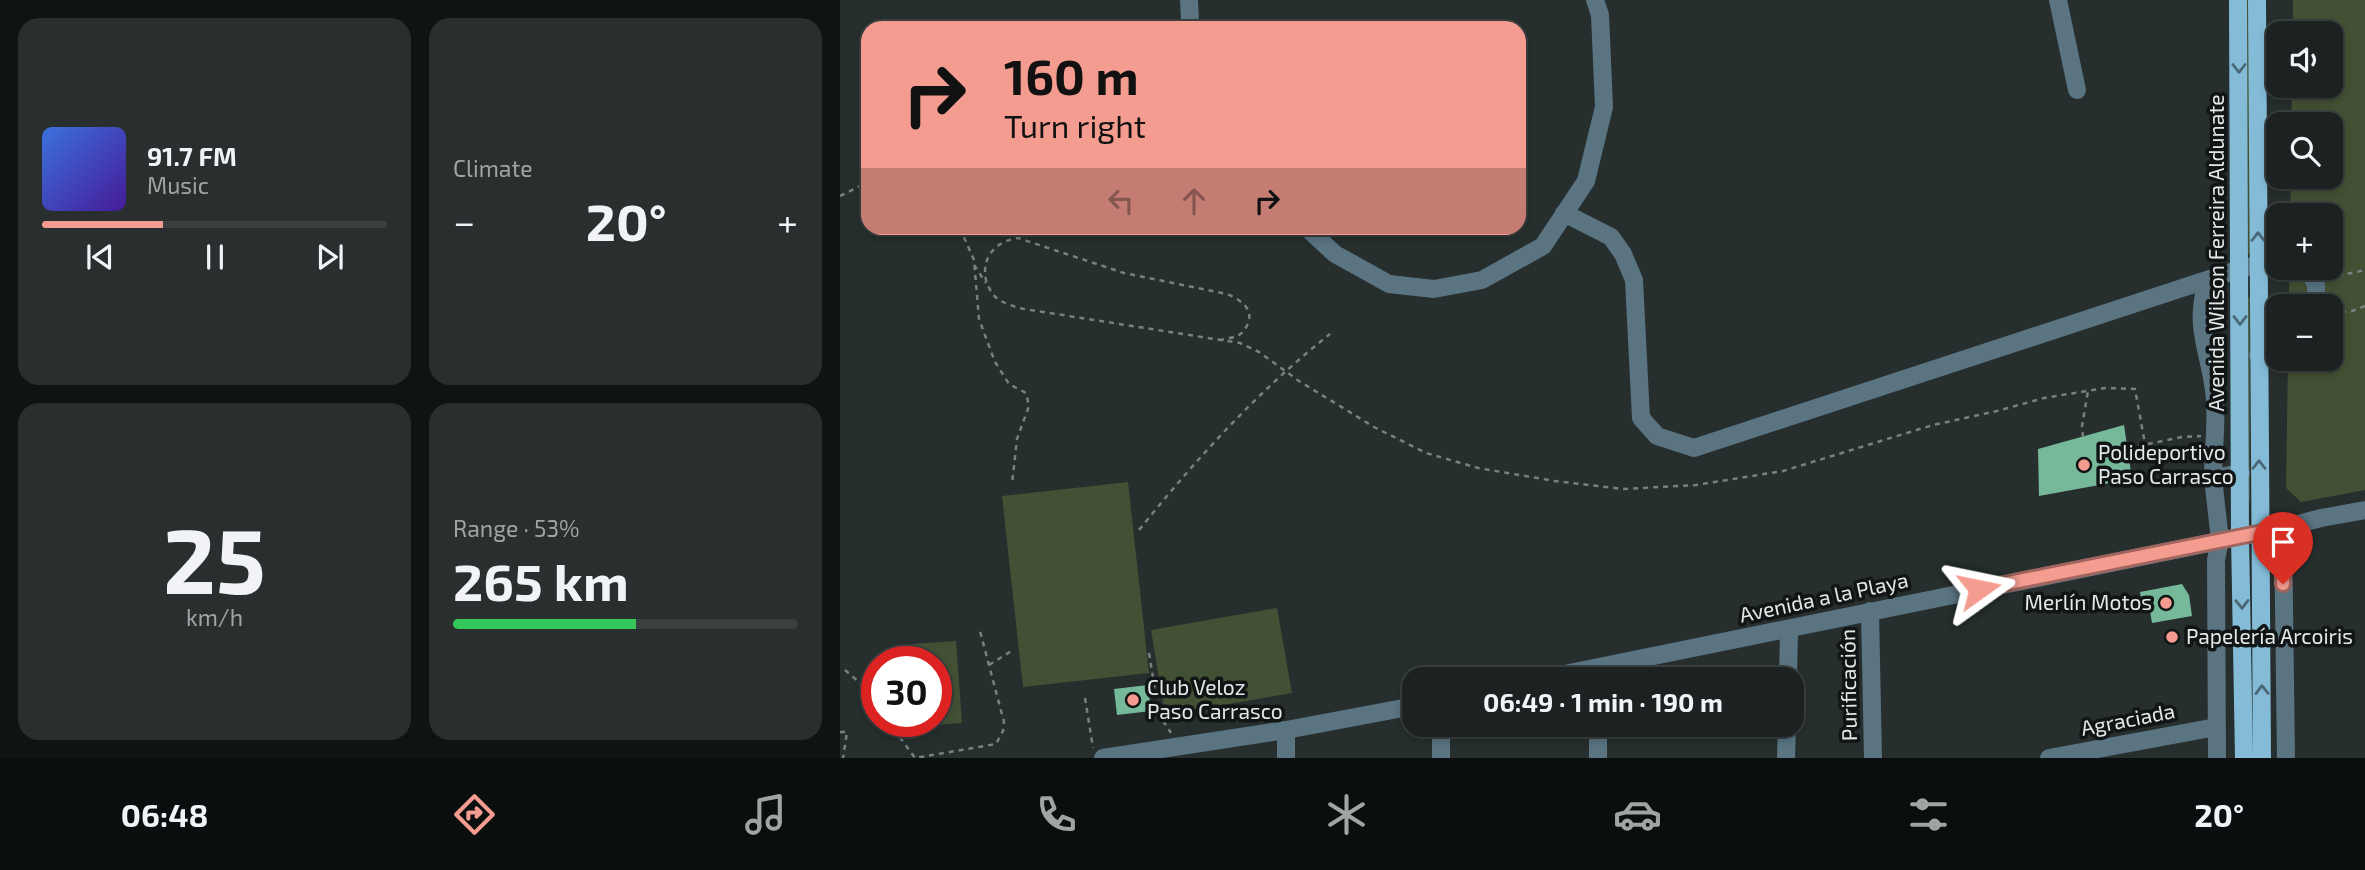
<!DOCTYPE html>
<html lang="en">
<head>
<meta charset="utf-8">
<style>
  :root { --surface:#1c2222; --page:#292f2f; --text:#f1f3f6; --muted:#a0a4a5; --line:#3a3f40; --accent:#f59c90 }
  body { margin:0; font-family:"Exo 2",sans-serif; background:var(--page); color:var(--text); height:100vh; display:flex; flex-direction:column; font-size:26px; white-space:nowrap }
  * { box-sizing:border-box; margin:0 }
  p { font-size:23px; color:var(--muted) }
  .icon { flex:none; width:38px; height:38px; fill:none; stroke:currentColor; stroke-width:2; stroke-linecap:round; stroke-linejoin:round }
  .map { position:relative; flex:1; overflow:hidden }
  .panel { display:flex; flex-direction:column; gap:18px; padding:18px; background:#0f1313; width:840px }
  .panel>* { flex:none }
  .guide { position:absolute; left:21px; top:21px; width:665px; height:214px; border-radius:21px; box-shadow:0 4px 10px #0003,0 0 0 2px var(--line); background:#f59c90; color:#111; overflow:hidden }
  .buttons { position:absolute; left:1426px; top:21px; display:grid; gap:14px }
  .buttons a { display:grid; place-items:center; width:77px; height:77px; border-radius:14px; background:var(--surface); box-shadow:0 4px 10px #0003,0 0 0 2px var(--line); font-size:35px }
  .speed { position:absolute; left:21px; top:646px; display:flex; gap:14px; font-size:35px; font-weight:700; text-align:center }
  .speed>* { display:grid; place-content:center; width:91px; height:91px; border-radius:50%; background:var(--surface); box-shadow:0 4px 10px #0003,0 0 0 2px var(--line); line-height:1 }
  .speed .limit { border:10px solid #d22; background:#fff; color:#111 }
  .pin { position:absolute; display:grid; place-items:center; width:60px; height:60px; color:#fff; margin:-72px -30px; border-radius:50% 50% 50% 0; rotate:-45deg; box-shadow:0 0 7px #0007 }
  .pin .icon { rotate:45deg }
  .me { position:absolute; width:77px; margin:-38px; rotate:78deg; stroke-linejoin:round; filter:drop-shadow(0 0 5px #0008) }
  .turn { display:flex; align-items:center; gap:24px; height:147px; padding:0 28px; font-size:32px }
  .turn .icon { width:91px; height:91px; stroke-width:2.5 }
  .turn b { display:block; font-size:49px; line-height:60px }
  .lanes { display:flex; align-items:center; height:66px; padding:0 28px; background:#0003; justify-content:center; gap:35px; direction:ltr }
  .lanes .off { opacity:.35 }
  .big { font-size:52px; font-weight:700; line-height:1.1 }
  .panel .card { flex:1; display:flex; flex-direction:column; justify-content:center; gap:10px; min-width:0; padding:0 24px; border-radius:21px; background:var(--page) }
  .panel .dial { align-items:center; gap:0 }
  .dial b { font-size:91px; line-height:1 }
  .song { display:flex; align-items:center; gap:21px }
  .cover { width:84px; height:84px; border-radius:10px; background:linear-gradient(135deg,hsl(220 70% 55%),hsl(260 70% 35%)) }
  .played { height:7px; border-radius:4px; background:linear-gradient(90deg,var(--accent) 35%,var(--line) 35%) }
  .keys { display:flex; justify-content:space-around; direction:ltr }
  .heat { display:flex; justify-content:space-between; align-items:center; font-size:38px; direction:ltr }
  .charge { height:10px; border-radius:5px; background:linear-gradient(90deg,#34c759 53%,var(--line) 0) }
  .panel .tiles { flex:1; display:grid; gap:18px; grid-template-columns:repeat(2,1fr) }
  .trip { position:absolute; left:562px; top:667px; width:402px; height:70px; border-radius:21px; background:var(--surface); box-shadow:0 4px 10px #0003,0 0 0 2px var(--line); font-weight:700; line-height:70px; text-align:center }
  .menu { display:flex; height:112px; justify-content:space-around; align-items:center; background:#0b0e0e; color:var(--muted) }
  .menu .icon { width:49px; height:49px }
  .menu .selected { color:var(--accent) }
  .menu b { font-size:32px; color:var(--text) }
  main { display:flex; flex:1; min-height:0 }
  .map>svg:first-child { display:block }
  .green { fill:#425133 }
  .building { fill:#76b99a }
  .lines { fill:none; stroke-linecap:round; stroke-linejoin:round }
  .path { stroke:#798080; stroke-width:2.5; stroke-dasharray:5 5; stroke-linecap:butt }
  .minor { stroke:#5a7482; stroke-width:18 }
  .major { stroke:#84bcd8; stroke-width:18 }
  .oneway { stroke:#4b6876 }
  .route-casing { stroke:#9f655e; stroke-width:18 }
  .route { stroke:#f59c90; stroke-width:12 }
  .poi-dot { fill:#f59c90; stroke:#121515; stroke-width:2.5 }
  .labels { text-anchor:middle; stroke-width:7; stroke-linejoin:round; paint-order:stroke }
  .street-label { font-size:21px; fill:#e3e8e8; stroke:#121515 }
  .poi-label { font-size:21px; fill:#e3e8e8; stroke:#121515; text-anchor:start }
</style>
</head>
<body>
<main>
<section class="panel">
<div class="tiles">
<div class="card">
<div class="song"><i class="cover"></i><div><b>91.7 FM</b><p>Music</p></div></div>
<div class="played"></div>
<div class="keys"><svg class="icon" aria-label="previous" viewBox="0 0 24 24"><path d="M18 5L8 12l10 7zM5 5v14"/></svg><svg class="icon" aria-label="pause" viewBox="0 0 24 24"><path d="M8 5v14M16 5v14"/></svg><svg class="icon" aria-label="next" viewBox="0 0 24 24"><path d="M6 5l10 7-10 7zM19 5v14"/></svg></div>
</div>
<div class="card"><p>Climate</p>
<div class="heat"><a>−</a><b class="big">20°</b><a>+</a></div>
</div>
<div class="card dial"><b>25</b><p>km/h</p></div>
<div class="card"><p>Range · 53%</p><b class="big">265 km</b><div class="charge"></div></div>
</div>
</section>
<div class="map">
<svg width="1525" height="758" viewBox="0 0 1525 758">
  <rect width="100%" height="100%" fill="#262e2e"/>
  <path class="green" d="M1406,0H1409L1411,252L1408,255Z
    M1453,0H1525V490L1461,502L1446,488L1448,359H1491V306H1449V268H1491V215H1450L1451,177H1491V124H1451L1452,86H1491V33H1453Z
    M1408,297L1410,298V502L1409,501Z
    M288,482L309,673L183,687L162,496Z
    M437,608L452,693L325,715L311,630Z
    M116,641L122,723L64,727L63,721H96V662L59,661L58,645Z"/>
  <path class="building" d="M1284,425L1292,479L1199,496L1198,449Z
    M1342,584L1349,595L1352,616L1312,623L1310,611L1303,612L1300,592Z
    M308,685L311,711L277,715L274,689Z"/>
  <g class="lines">
    <path class="path" d="M0,196L28,182
      M120,228L134,260L139,319L155,362L169,384L186,393L189,406L177,439L172,484
      M134,265L146,283
      M1488,278L1525,270
      M1491,313L1512,311L1525,306
      M379,340C385,339 392,338 397,336C402,334 406,329 408,323C414,308 399,299 387,294L284,273L178,238C156,241 141,257 146,280C148,287 152,295 158,299C163,303 171,305 178,308L400,343L419,352L459,381L534,427L586,453L638,468L715,481L783,489L856,485L943,471L1093,425L1157,411L1204,398L1265,388L1295,389L1305,444
      M1243,437L1242,426L1248,391
      M1298,446L1342,437L1361,436
      M299,530C357,458 418,391 490,334
      M309,653L319,715L331,733
      M149,665L173,650
      M5,670L20,683L37,705
      M245,698L253,748
      M48,721L75,758L156,744L163,731L164,722L140,631
      M0,732H7L3,758"/>
    <path class="minor" d="M349,0L350,21L353,28
      M1218,0L1237,90
      M724,213L771,237L783,254L794,280L801,418L817,436L854,448L1400,269L1438,260
      M467,228L495,254L549,284L594,289L642,280L703,246L746,181L764,107L760,15L755,0
      M1468,268L1476,285V306
      M1367,281C1354,328 1368,346 1374,390C1378,418 1373,449 1373,478L1401,473
      M1418,355L1438,344
      M1373,478L1380,540L1376,560L1377,758
      M1443,528L1446,758
      M1030,611L1033,758
      M700,679L1443,528L1481,518L1525,510
      M948,679L949,630
      M601,724V758
      M758,724V758
      M446,730V758
      M263,758L446,730L574,706
      M946,758L947,724
      M1209,758L1376,727"/>
    <path class="major" d="M1398,0L1400,536L1404,758
      M1417,0L1422,758"/>
  </g>
  <defs><path id="oneway-chevron" d="M-2-3.5L2.5 0L-2 3.5" fill="none" stroke-width="1.6" stroke-linecap="round" stroke-linejoin="round" transform="scale(1.75)"/></defs>
  <g class="oneway">
    <use href="#oneway-chevron" transform="translate(1399 68) rotate(90)"/>
    <use href="#oneway-chevron" transform="translate(1418 237) rotate(-90)"/>
    <use href="#oneway-chevron" transform="translate(1400 320) rotate(90)"/>
    <use href="#oneway-chevron" transform="translate(1419 465) rotate(-90)"/>
    <use href="#oneway-chevron" transform="translate(1402 604) rotate(89)"/>
    <use href="#oneway-chevron" transform="translate(1422 690) rotate(-91)"/>
  </g>
  <g class="lines">
    <defs>
      <path id="route" d="M1139,589L1443,528V584"/>
    </defs>
    <use href="#route" class="route-casing"/>
    <use href="#route" class="route"/>
  </g>
  <g class="poi-dot">
    <circle cx="1244" cy="465" r="7"/>
    <circle cx="1326" cy="603" r="7"/>
    <circle cx="1332" cy="637" r="7"/>
    <circle cx="293" cy="700" r="7"/>
  </g>
  <g class="labels">
    <g class="street-label">
      <text transform="translate(1377 253) rotate(-90)" y="7">Avenida Wilson Ferreira Aldunate</text>
      <text transform="translate(984 598) rotate(-12)" y="7">Avenida a la Playa</text>
      <text transform="translate(1009 685) rotate(-91)" y="7">Purificación</text>
      <text transform="translate(1288 720) rotate(-11)" y="7">Agraciada</text>
    </g>
    <g class="poi-label">
      <text x="1258" y="460">Polideportivo<tspan x="1258" dy="24">Paso Carrasco</tspan></text>
      <text x="1312" y="610" text-anchor="end">Merlín Motos</text>
      <text x="1346" y="644">Papelería Arcoiris</text>
      <text x="307" y="695">Club Veloz<tspan x="307" dy="24">Paso Carrasco</tspan></text>
    </g>
  </g>
</svg>
<div class="buttons">
<a><svg class="icon" aria-label="sound" viewBox="0 0 24 24"><path d="M4 9h4l5-4v14l-5-4H4zM17 9q2 3 0 6"/></svg></a>
<a><svg class="icon" aria-label="search" viewBox="0 0 24 24"><circle cx="10" cy="10" r="6"/><path d="M15 15l6 6"/></svg></a>
<a>+</a>
<a>−</a>
</div>
<div class="speed"><div class="limit">30</div></div>
<div class="pin" style="left:1443px;top:584px;background:#d93025"><svg class="icon" aria-label="arrive" viewBox="0 0 24 24"><path d="M6 21V4h12l-3 4 3 4H6"/></svg></div>
<svg class="me" style="left:1139px;top:589px" viewBox="-20 -20 40 40"><path d="M0-17L14 15 0 8-14 15z" fill="#f59c90" stroke="#fff" stroke-width="4"/></svg>
<div class="trip">06:49 · 1 min · 190 m</div>
<div class="guide">
<div class="turn"><svg class="icon" aria-label="right" viewBox="0 0 24 24"><path d="M7 20v-9h11M14 6l5 5-5 5"/></svg><div><b>160 m</b>Turn right</div></div>
<div class="lanes"><svg class="icon off" aria-label="left" viewBox="0 0 24 24"><path d="M17 20v-9H6M10 6l-5 5 5 5"/></svg><svg class="icon off" aria-label="ahead" viewBox="0 0 24 24"><path d="M12 20V5M6 11l6-6 6 6"/></svg><svg class="icon" aria-label="right" viewBox="0 0 24 24"><path d="M7 20v-9h11M14 6l5 5-5 5"/></svg></div>
</div>
</div>
</main>
<nav class="menu">
<b>06:48</b>
<svg class="icon selected" aria-label="directions" viewBox="0 0 24 24"><path d="M12 3l9 9-9 9-9-9zM9 14v-3h6M13 9l2 2-2 2"/></svg>
<svg class="icon" aria-label="music" viewBox="0 0 24 24"><path d="M9 18V5l10-2v13"/><circle cx="6" cy="18" r="3"/><circle cx="16" cy="16" r="3"/></svg>
<svg class="icon" aria-label="phone" viewBox="0 0 24 24"><path d="M5 4h4l2 5-3 2q2 4 5 5l2-3 5 2v4C11 20 4 13 5 4z"/></svg>
<svg class="icon" aria-label="climate" viewBox="0 0 24 24"><path d="M12 3v18M4 7l16 10M4 17L20 7"/></svg>
<svg class="icon" aria-label="car" viewBox="0 0 24 24"><path d="M5 17H2v-5l4-1 3-4h7l3 4 3 1v5h-3M9 17h6M6 11h13"/><circle cx="7" cy="17" r="2"/><circle cx="17" cy="17" r="2"/></svg>
<svg class="icon" aria-label="filters" viewBox="0 0 24 24"><path d="M4 7h16M4 17h16"/><circle cx="9" cy="7" r="2"/><circle cx="15" cy="17" r="2"/></svg>
<b>20°</b>
</nav>
</body>
</html>
